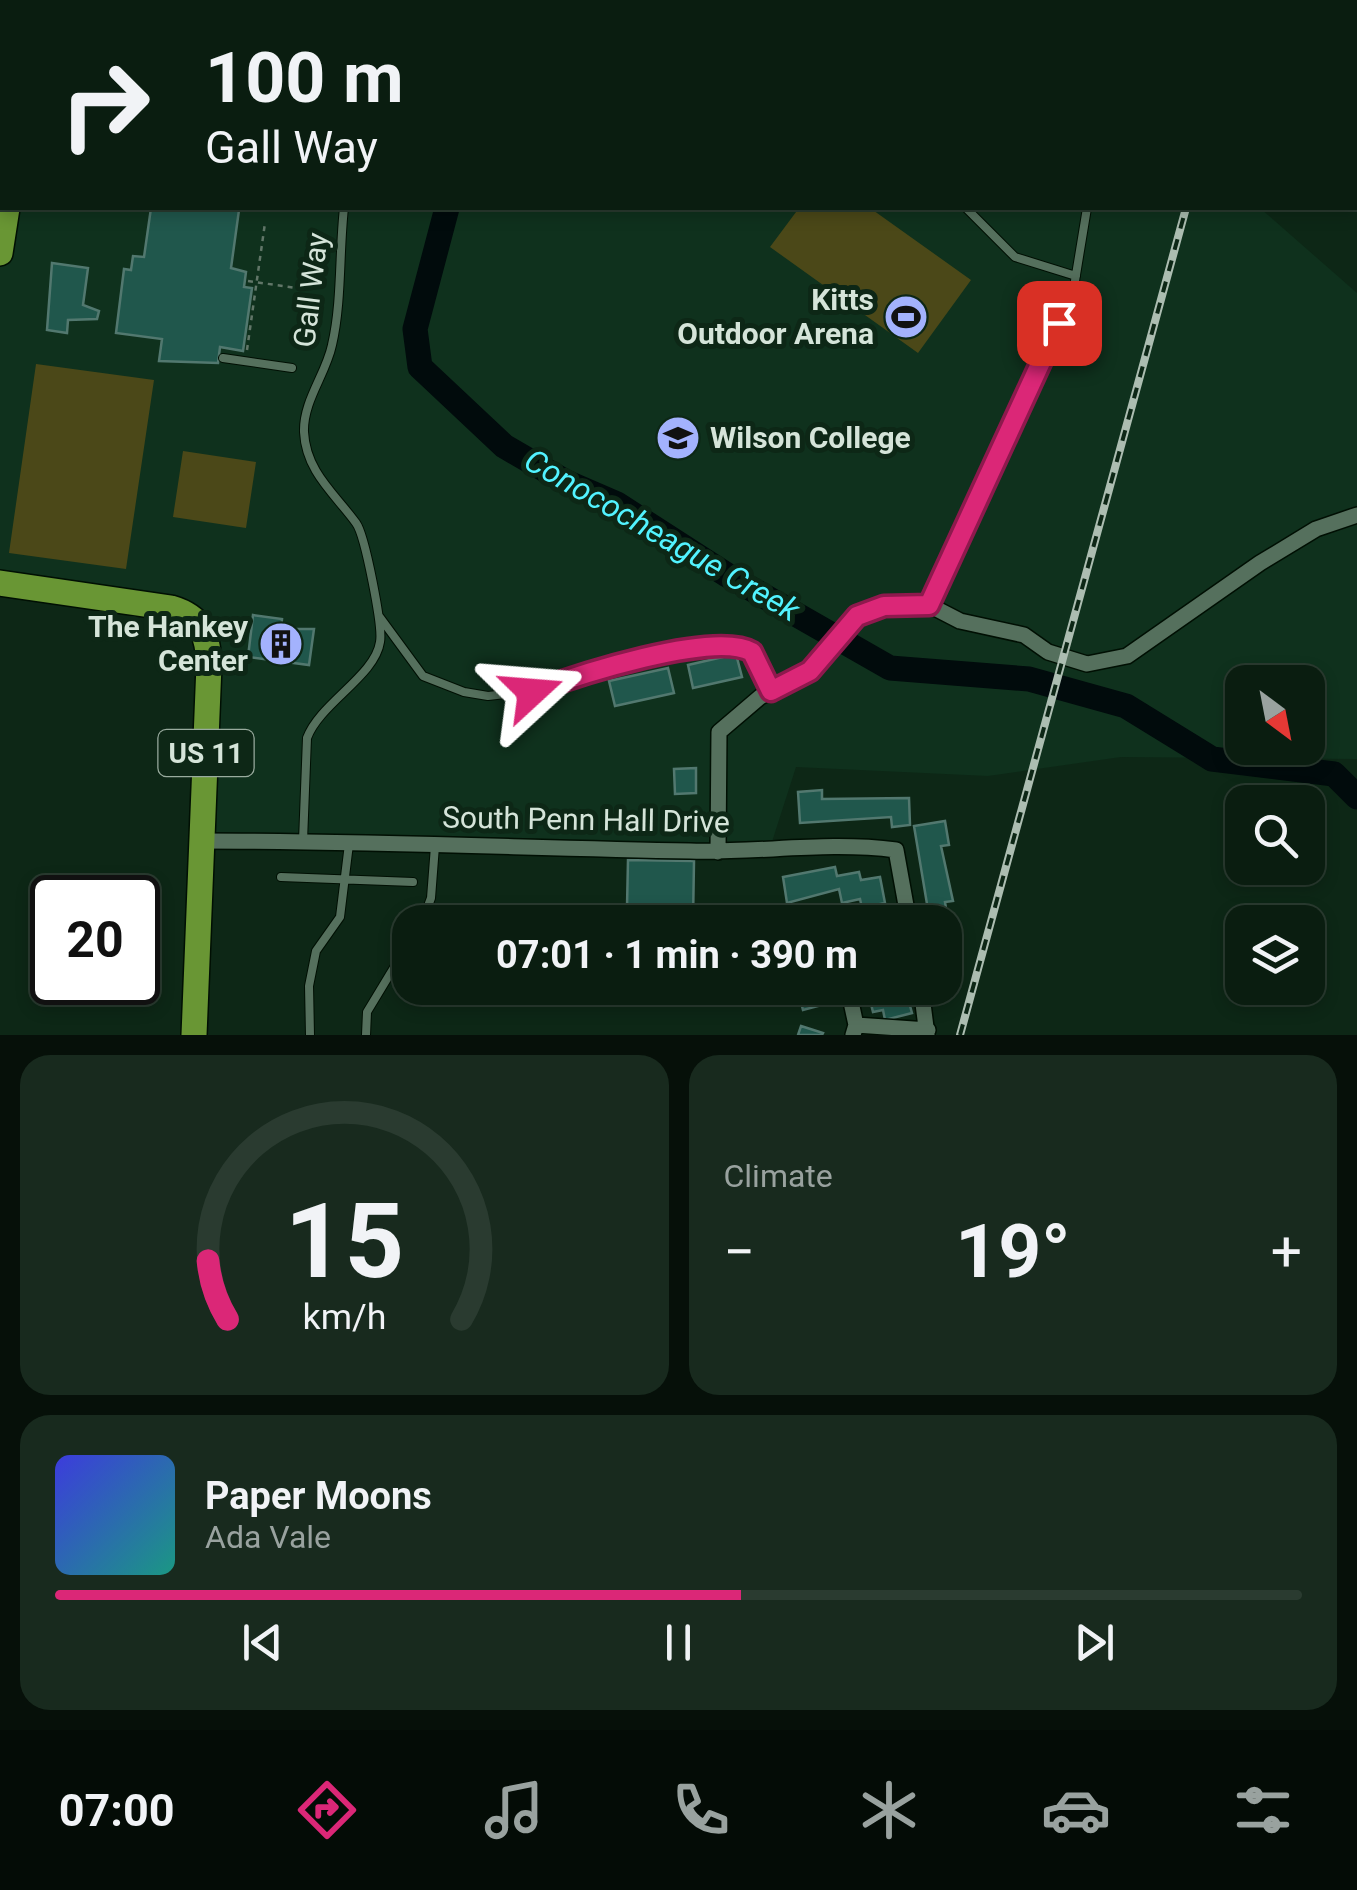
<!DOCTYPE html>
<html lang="en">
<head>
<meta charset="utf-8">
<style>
  :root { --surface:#0a1d10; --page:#182a1e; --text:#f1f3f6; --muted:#99a29f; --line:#2a3b30; --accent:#db2777 }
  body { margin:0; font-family:Roboto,sans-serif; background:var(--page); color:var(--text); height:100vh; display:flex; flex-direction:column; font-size:38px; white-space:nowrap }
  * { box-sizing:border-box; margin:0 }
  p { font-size:32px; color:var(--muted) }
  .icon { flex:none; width:55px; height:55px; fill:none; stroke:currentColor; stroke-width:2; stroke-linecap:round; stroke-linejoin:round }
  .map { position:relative; height:1035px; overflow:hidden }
  .drawer { display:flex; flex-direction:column; gap:20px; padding:20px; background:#061009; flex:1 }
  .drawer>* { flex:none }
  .guide { position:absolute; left:0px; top:0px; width:1358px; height:210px; box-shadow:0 5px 15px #0003,0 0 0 2px var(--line); background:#0a1d10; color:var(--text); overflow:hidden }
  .needle { width:65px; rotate:148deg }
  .buttons { position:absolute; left:1225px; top:665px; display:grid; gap:20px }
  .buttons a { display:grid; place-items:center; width:100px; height:100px; border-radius:20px; background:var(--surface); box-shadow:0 5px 15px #0003,0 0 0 2px var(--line); font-size:50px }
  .speed { position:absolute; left:30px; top:875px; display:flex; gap:20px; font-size:50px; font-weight:700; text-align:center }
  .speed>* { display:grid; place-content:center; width:130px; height:130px; border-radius:50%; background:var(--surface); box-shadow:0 5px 15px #0003,0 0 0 2px var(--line); line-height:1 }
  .speed .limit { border:5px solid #111; border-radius:15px; background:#fff; color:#111 }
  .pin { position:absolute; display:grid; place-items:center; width:85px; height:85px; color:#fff; margin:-42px; border-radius:20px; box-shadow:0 5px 15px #0006 }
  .me { position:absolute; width:110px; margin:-55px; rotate:71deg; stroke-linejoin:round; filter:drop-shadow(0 0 8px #0008) }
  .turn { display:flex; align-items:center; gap:35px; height:210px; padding:0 40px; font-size:45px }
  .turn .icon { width:130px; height:130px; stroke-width:2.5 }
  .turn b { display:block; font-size:70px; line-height:85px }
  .big { font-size:75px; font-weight:700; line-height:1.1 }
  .drawer .widget { flex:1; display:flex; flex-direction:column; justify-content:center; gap:15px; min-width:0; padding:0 35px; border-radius:30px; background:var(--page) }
  .drawer .dial { align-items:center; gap:0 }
  .dial svg { height:260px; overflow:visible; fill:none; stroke:var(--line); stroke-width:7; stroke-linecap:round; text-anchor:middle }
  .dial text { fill:var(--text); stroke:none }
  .song { display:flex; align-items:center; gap:30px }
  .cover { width:120px; height:120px; border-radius:15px; background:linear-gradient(135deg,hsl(240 70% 55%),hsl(170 70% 35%)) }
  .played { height:10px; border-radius:5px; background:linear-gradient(90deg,var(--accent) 55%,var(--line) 55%) }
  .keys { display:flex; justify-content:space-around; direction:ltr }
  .heat { display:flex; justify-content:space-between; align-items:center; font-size:55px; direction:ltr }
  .drawer .tiles { flex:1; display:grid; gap:20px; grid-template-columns:1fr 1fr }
  .widget:last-child { grid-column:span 2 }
  .trip { position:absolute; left:392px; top:905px; width:570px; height:100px; border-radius:30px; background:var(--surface); box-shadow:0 5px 15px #0003,0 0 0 2px var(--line); font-weight:700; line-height:100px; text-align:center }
  .tabs { display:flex; height:160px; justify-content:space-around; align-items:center; background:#040c06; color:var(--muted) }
  .tabs .icon { width:70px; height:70px }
  .tabs .selected { color:var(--accent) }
  .tabs b { font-size:45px; color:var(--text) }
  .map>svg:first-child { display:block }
  .built { fill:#0f311d; fill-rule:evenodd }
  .green { fill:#4b4818 }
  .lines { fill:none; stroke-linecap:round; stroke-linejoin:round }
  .river { stroke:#010b0c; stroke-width:25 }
  .building { fill:#20574c; stroke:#52786f; stroke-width:2.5 }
  .service-casing { stroke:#000f03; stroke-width:10 }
  .minor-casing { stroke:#000f03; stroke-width:18 }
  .primary-casing { stroke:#000f03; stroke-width:28 }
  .path { stroke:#617668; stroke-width:2.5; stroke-dasharray:5 5; stroke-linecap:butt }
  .service { stroke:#55705d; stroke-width:8 }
  .minor { stroke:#55705d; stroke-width:15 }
  .primary { stroke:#699634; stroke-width:25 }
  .rail-casing { stroke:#acbdb1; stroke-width:8 }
  .rail { stroke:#0d2716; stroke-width:4; stroke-dasharray:11; stroke-linecap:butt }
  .route-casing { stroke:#8e194d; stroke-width:25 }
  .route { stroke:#db2777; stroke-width:18 }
  .labels { text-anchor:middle; stroke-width:10; stroke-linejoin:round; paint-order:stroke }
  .shield { fill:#0d2716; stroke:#99ab9e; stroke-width:2.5 }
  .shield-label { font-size:28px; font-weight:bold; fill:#d5e4d9 }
  .street-label { font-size:30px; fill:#d5e4d9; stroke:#0d2716 }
  .poi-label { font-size:30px; font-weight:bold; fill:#d5e4d9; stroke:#0d2716; text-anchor:end }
  .water-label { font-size:32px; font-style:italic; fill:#52f3ff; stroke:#0d2716 }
</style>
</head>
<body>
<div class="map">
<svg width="1357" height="1035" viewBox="0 0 1357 1035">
  <rect width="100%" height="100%" fill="#0d2716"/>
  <path class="built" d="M37,0H1283L37,2Z
    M7,208H1260L1357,293V759L1121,757L988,776L796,767L770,848L202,841L198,621L0,583V253ZM1242,682H1308V748H1242Z"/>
  <path class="green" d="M799,208H870L971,280L918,353L770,247Z
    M36,364L154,380L126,569L9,553Z
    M183,451L256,462L246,528L173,517Z"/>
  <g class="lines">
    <path class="river" d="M603,2L605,0
      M447,208L415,329L420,367L504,446L566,482L617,504L727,575L890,668L1029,679L1126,706L1212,759L1334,774L1357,797"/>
  </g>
  <path class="building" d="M151,208L239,210L231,268L246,272L244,287L252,288L243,351L220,347L218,363L159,361L162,339L116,333L124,269L131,270L133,256L144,257Z
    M52,263L88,268L83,305L99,311L97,319L68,320L67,333L47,330Z
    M253,615L282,619L281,629H314L309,665L248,657Z
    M736,654L742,677L693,688L688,665Z
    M668,668L674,693L615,706L609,681Z
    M696,768V793L675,794L674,769Z
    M822,790V799L909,798L910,825L892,827L891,817L800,823L798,792Z
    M945,821L949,845L941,846L953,901L945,902L950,934L945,935V922H930L914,826Z
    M628,860L694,861L693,922H653V907H627Z
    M835,867L837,876L859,872L861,880L880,877L885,903L862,908L860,899L842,903L839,889L787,903L783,877Z
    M801,915L803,922H780L779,921Z
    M797,988H835L837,994L824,998L826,1004L803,1010Z
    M867,988H905L912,1013L885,1020L883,1010L873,1012Z
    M801,1026L823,1033L822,1035H798Z"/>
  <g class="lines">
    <defs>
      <path id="service" d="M363,0L367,2
        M129,2V0
        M551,2L552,0
        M931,2V0
        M1077,2V0
        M966,208L1015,257L1076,276
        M223,358L292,368
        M929,605L1073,293L1087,208
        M379,616L423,676L464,692L488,696L532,691L643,657L734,645L752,652L771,691
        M303,841L307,738C320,703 375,676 380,642C383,627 365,535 356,523C335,494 306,472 304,432C303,401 326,374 332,345C342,302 339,252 344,208
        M281,877L413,882
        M422,922L431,898L435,846
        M310,1035L309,986L316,951L340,917L349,844
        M366,1035L367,1012L410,941"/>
      <path id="minor" d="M0,103H2
        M202,841C365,841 528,848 690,851C760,853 826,841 896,850L909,922
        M718,852L719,732L760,697L810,671L857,616L884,606L929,605L960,621L1024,635L1048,652L1087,664L1127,656L1260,563L1316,529L1357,515
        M832,919L833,922
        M848,988L856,1025L853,1035
        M921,988L927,1035
        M856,1025L928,1030"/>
      <path id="primary" d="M37,2V0
        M0,253L7,208
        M0,583L171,608C202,617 208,635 209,665L194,1035"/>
    </defs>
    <use href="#service" class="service-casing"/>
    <use href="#minor" class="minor-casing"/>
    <use href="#primary" class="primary-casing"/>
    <path class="path" d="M194,2L195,0
      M248,281L303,289
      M247,350L265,223"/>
    <use href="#service" class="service"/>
    <use href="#minor" class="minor"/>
    <use href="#primary" class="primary"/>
    <defs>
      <path id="rail" d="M1242,2L1243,0
        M960,1035L1186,208"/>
    </defs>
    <use href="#rail" class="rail-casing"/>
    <use href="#rail" class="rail"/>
  </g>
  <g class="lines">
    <defs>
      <path id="route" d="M532,692C575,676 714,630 752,652L771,691L810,671L857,616L884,606L929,605L1059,323"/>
    </defs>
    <use href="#route" class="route-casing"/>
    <use href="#route" class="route"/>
  </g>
  <defs>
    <symbol id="stadium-disc" viewBox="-11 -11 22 22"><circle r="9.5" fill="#a3b2fd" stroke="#0d2716"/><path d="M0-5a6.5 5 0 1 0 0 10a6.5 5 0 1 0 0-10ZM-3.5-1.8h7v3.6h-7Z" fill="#111"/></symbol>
    <symbol id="university-disc" viewBox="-11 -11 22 22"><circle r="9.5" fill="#a3b2fd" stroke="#0d2716"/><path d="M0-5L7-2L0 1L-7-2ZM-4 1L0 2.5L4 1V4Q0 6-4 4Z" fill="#111"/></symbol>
    <symbol id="building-disc" viewBox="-11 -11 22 22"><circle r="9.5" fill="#a3b2fd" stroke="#0d2716"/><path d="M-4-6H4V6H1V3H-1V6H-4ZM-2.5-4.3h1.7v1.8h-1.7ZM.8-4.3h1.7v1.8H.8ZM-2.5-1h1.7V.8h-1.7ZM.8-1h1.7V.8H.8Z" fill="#111"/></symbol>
  </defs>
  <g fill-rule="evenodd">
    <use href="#stadium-disc" x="881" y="292" width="50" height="50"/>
    <use href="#university-disc" x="653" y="413" width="50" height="50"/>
    <use href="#building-disc" x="256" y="619" width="50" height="50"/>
  </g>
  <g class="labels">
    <rect class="shield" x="158.5" y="730" width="95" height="46" rx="8"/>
    <g class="shield-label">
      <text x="206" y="763">US 11</text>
    </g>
    <g class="street-label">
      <text transform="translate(311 290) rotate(-83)" y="10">Gall Way</text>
      <text transform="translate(586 820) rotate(1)" y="10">South Penn Hall Drive</text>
    </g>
    <g class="poi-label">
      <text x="874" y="310">Kitts<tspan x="874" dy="34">Outdoor Arena</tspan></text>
      <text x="710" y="448" text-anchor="start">Wilson College</text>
      <text x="248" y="637">The Hankey<tspan x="248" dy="34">Center</tspan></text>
    </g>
    <g class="water-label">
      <text transform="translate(662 535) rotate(30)" y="11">Conococheague Creek</text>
    </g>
  </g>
</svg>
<div class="buttons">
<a><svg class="needle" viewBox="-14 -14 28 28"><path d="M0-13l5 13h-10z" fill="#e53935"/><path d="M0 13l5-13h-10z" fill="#99a29f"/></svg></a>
<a><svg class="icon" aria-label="search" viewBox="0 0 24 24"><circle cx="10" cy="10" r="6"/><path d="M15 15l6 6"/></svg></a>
<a><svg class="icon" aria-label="layers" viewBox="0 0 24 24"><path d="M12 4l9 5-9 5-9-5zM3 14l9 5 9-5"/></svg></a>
</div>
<div class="speed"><div class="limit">20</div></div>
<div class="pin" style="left:1059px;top:323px;background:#d93025"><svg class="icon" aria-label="arrive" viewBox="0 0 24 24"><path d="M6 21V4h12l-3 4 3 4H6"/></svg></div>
<svg class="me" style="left:532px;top:692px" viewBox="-20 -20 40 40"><path d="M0-17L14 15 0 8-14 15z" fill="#db2777" stroke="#fff" stroke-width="4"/></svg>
<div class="trip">07:01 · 1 min · 390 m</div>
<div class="guide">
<div class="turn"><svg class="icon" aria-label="right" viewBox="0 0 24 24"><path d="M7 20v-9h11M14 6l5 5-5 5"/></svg><div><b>100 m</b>Gall Way</div></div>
</div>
</div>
<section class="drawer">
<div class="tiles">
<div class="widget dial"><svg viewBox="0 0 100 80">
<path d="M14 69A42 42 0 1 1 86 69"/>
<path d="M14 69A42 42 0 0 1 8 51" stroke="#db2777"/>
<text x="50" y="56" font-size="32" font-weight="700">15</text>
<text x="50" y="72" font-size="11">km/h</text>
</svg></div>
<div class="widget"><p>Climate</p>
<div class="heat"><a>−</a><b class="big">19°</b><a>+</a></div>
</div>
<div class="widget">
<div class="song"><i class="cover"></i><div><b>Paper Moons</b><p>Ada Vale</p></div></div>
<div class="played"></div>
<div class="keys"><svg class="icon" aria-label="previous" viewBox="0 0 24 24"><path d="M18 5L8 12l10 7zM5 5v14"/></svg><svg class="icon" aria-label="pause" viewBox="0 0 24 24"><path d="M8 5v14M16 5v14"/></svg><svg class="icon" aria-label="next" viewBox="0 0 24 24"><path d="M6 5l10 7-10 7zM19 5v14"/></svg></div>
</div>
</div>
</section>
<nav class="tabs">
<b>07:00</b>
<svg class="icon selected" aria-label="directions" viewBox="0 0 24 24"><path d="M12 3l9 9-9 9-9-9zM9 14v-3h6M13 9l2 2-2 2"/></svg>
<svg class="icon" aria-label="music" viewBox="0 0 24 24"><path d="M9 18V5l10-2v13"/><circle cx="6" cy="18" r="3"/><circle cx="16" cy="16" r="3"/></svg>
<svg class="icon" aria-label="phone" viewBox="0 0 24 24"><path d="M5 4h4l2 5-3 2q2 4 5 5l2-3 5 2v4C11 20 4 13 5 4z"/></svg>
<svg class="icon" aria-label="climate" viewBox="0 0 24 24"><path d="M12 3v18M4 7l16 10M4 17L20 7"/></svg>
<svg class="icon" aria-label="car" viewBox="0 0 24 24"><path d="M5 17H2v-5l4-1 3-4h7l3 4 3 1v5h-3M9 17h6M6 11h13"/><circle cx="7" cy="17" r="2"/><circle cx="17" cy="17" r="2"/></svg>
<svg class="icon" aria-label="filters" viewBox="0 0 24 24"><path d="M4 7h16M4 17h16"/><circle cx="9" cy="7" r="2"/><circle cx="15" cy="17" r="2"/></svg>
</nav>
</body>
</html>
